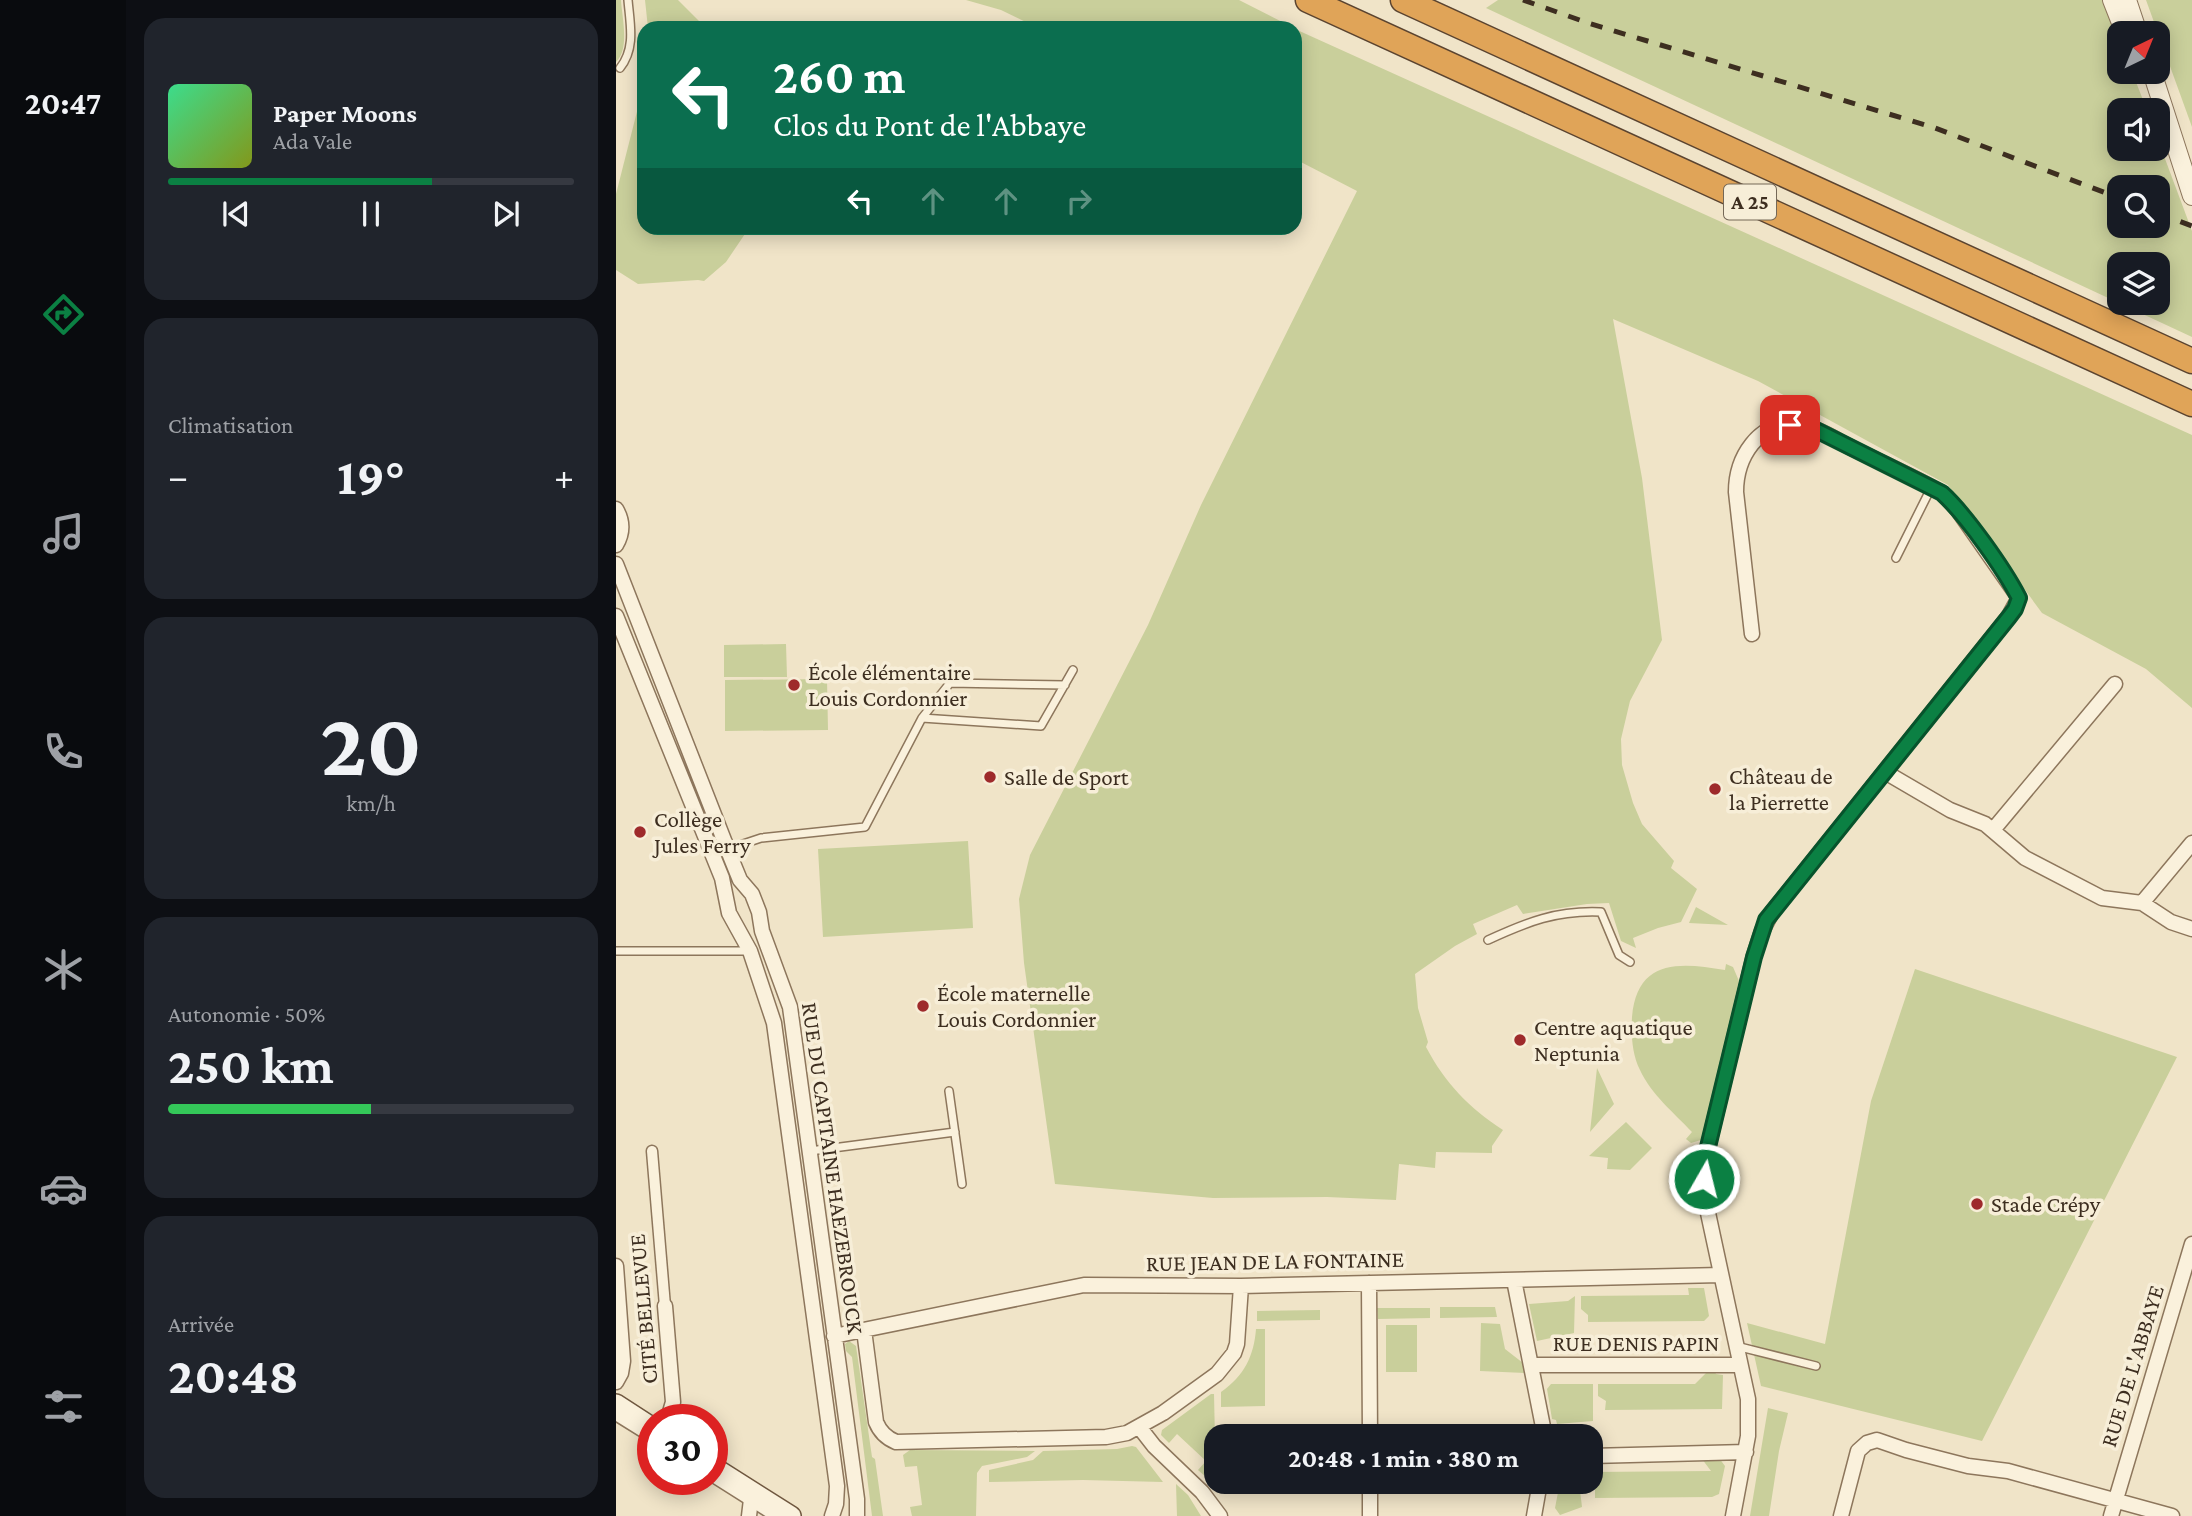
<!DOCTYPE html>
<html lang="fr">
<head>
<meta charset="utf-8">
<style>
  :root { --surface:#171b24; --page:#20242c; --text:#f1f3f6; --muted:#9ea1a6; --line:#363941; --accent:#0b8043 }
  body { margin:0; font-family:"Crimson Pro",serif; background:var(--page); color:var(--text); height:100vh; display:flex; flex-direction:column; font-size:26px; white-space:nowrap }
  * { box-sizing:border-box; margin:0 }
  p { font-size:23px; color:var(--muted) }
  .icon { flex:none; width:38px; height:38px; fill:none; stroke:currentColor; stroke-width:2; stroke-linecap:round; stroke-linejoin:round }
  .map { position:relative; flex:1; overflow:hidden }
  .panel { display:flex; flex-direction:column; gap:18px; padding:18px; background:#0d0f14; width:490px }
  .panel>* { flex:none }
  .hud { position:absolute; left:21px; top:21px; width:665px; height:214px; border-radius:21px; box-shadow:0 4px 18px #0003; background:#0b6e4f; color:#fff; overflow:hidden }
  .needle { width:46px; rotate:43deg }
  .tools { position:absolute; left:1491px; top:21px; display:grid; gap:14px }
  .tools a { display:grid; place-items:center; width:63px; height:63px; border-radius:14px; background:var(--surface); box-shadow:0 4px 18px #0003; font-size:35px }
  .speed { position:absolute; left:21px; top:1404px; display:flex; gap:14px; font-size:35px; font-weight:700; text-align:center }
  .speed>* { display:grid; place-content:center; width:91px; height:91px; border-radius:50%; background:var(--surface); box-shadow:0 4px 18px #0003; line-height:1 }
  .speed .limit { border:10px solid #d22; background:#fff; color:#111 }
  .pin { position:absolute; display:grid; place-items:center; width:60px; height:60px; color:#fff; margin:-30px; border-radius:14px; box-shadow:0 4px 10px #0006 }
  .me { position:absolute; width:77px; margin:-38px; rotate:8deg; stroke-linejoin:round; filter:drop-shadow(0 0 5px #0008) }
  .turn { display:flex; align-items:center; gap:24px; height:147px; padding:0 21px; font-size:32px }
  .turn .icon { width:91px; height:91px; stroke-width:2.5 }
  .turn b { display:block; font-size:49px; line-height:60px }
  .lanes { display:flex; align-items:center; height:66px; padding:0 21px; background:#0003; justify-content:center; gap:35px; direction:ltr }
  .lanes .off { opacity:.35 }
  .big { font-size:52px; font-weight:700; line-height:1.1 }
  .panel .card { flex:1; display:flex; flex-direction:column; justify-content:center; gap:10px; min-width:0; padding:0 24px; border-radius:21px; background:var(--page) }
  .panel .dial { align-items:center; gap:0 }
  .dial b { font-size:91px; line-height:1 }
  .song { display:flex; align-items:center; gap:21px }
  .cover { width:84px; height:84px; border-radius:10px; background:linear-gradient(135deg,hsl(150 70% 55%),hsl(70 70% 35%)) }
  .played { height:7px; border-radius:4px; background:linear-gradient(90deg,var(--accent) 65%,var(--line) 65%) }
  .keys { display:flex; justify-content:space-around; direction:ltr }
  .heat { display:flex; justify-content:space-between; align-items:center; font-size:38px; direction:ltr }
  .charge { height:10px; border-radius:5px; background:linear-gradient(90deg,#34c759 50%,var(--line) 0) }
  .trip { position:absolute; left:588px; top:1424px; width:399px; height:70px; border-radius:21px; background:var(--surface); box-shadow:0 4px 18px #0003; font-weight:700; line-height:70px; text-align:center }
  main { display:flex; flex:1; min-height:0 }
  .tabs { display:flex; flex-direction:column; width:126px; justify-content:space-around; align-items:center; background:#090b0e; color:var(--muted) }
  .tabs .icon { width:49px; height:49px }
  .tabs .active { color:var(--accent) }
  .tabs b { font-size:32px; color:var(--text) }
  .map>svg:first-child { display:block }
  .green { fill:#c9cf9b; fill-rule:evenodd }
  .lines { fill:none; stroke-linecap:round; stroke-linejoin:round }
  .service-casing { stroke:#8d765c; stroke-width:10 }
  .pedestrian-casing { stroke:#8d765c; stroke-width:13 }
  .minor-casing { stroke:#8d765c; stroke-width:17 }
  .tertiary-casing { stroke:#8d765c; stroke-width:20 }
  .secondary-casing { stroke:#6f573f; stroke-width:22 }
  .motorway-casing { stroke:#5b4430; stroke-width:27 }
  .service { stroke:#faf1dc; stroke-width:7 }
  .pedestrian { stroke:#faf1dc; stroke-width:10 }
  .minor { stroke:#faf1dc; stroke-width:14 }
  .tertiary { stroke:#faf1dc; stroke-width:18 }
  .secondary { stroke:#faf1dc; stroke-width:19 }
  .motorway { stroke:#e0a458; stroke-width:24 }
  .rail { stroke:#3d2e20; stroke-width:5; stroke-dasharray:12 12; stroke-linecap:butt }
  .route-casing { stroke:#07532c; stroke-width:18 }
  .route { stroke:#0b8043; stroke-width:12 }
  .poi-dot { fill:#9e2a2b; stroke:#f7eed8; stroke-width:2.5 }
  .labels { text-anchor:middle; stroke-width:7; stroke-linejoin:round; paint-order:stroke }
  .shield { fill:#f7eed8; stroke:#756857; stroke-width:2 }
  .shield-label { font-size:21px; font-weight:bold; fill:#3d2e20 }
  .poi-label { font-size:23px; fill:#3d2e20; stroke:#f7eed8; text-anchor:start }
  .street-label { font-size:23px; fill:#3d2e20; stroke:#f7eed8 }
</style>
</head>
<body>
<main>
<nav class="tabs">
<b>20:47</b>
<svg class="icon active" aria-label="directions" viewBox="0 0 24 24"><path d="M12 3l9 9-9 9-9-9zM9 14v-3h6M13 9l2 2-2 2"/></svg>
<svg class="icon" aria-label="music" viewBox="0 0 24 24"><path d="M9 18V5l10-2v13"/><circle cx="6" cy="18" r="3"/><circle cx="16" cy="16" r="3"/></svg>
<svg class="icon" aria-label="phone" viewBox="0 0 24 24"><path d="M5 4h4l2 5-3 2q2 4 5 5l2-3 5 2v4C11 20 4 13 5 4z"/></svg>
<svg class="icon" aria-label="climate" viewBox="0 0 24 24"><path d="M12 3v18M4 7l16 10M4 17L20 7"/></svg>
<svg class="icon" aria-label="car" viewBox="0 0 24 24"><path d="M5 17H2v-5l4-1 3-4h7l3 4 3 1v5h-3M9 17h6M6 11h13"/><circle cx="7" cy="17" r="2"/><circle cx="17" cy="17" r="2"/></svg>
<svg class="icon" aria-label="filters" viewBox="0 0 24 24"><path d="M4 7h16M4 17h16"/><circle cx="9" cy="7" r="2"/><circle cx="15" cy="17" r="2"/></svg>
</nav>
<section class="panel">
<div class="card">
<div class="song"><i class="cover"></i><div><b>Paper Moons</b><p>Ada Vale</p></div></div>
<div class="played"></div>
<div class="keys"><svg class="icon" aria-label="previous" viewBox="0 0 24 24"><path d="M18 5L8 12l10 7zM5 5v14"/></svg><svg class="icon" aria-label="pause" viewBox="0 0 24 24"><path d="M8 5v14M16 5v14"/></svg><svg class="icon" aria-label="next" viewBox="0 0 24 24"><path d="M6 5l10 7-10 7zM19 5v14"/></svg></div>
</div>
<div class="card"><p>Climatisation</p>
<div class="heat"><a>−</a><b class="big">19°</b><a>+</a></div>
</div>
<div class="card dial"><b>20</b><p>km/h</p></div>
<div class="card"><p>Autonomie · 50%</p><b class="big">250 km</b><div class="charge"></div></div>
<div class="card"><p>Arrivée</p><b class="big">20:48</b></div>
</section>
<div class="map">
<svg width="1576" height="1516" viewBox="0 0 1576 1516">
  <rect width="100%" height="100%" fill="#f0e4c8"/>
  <path class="green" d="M0,0H5C6,18 14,48 0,62Z
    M29,0H62L90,28H32Z
    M350,0H623L678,28H422L385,10Z
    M882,0H1489L1503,37V72H1516L1531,110H1503V149H1542V140L1576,231V337L870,8ZM1503,187H1542V226H1503ZM1503,264H1542V303H1503Z
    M1530,0H1576V127Z
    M679,29L1576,435V708L1530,669L1426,613L1332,485L1142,381L997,319L1026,478L1046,640L1014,701L1005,739L1006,765L1017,803L1026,824L1058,861L1055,868L1081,889L1065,922L1042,928L1017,938L1020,948L1005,941L993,903L971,904L907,914L901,905L857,924L861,934L839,946L799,974L802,1008L812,1042L810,1047C829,1083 853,1108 887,1130L876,1146V1153L820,1152L819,1168L783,1164L780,1200L711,1197L597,1198L439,1184L408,963L403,899L414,855L532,625L585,505L741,191L679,159Z
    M28,84V228H133L110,262L88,281L82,280L22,284L0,270V194Z
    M170,644L171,677H108V645Z
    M211,679L212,730L109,731V680Z
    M352,841L357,928L207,937L202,849Z
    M1080,907L1112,925L1073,923Z
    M1110,964L1117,967L1123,981L1085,1140L1075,1143L1070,1139L1076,1132C1058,1113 1035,1094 1024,1070C1016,1054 1015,1035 1016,1017C1021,959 1063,962 1109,970Z
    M1299,969L1561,1057L1366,1441L1145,1386L1131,1323L1209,1344L1255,1101Z
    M981,1068L998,1104L974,1132Z
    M1010,1122L1036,1148L1014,1170L991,1169L992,1158L973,1156Z
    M1072,1288H1088L1093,1316L1088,1321L972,1322V1315L965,1309V1296L1073,1295Z
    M959,1296L958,1333L921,1341L913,1304L952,1301Z
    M824,1307H879L881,1317L824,1318Z
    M761,1308H814V1318L762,1319Z
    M704,1310V1320L641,1321V1311Z
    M865,1323L884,1324L889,1349L907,1363L909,1373L864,1371Z
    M770,1325H801V1372H770Z
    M640,1329H649V1406L605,1407V1392C628,1376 638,1356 640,1329Z
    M233,1341L240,1346L256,1457L259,1459L267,1516H256L236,1357L230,1351L229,1344Z
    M1098,1370L1100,1374L1107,1375L1106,1409L989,1410L990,1401L982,1396V1384H1079L1092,1371Z
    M935,1384H977V1421L941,1424L940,1420L936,1419L931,1389Z
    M595,1394H598L600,1486L582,1470L590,1461L561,1434L553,1443L545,1435L546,1430Z
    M1152,1408L1172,1413L1163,1451L1153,1516H1134Z
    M516,1446L520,1447L547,1482L467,1480L373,1482V1470L417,1460L427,1451L501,1449Z
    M294,1450L419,1451L411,1457L366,1466L361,1473L360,1516H296L294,1507L306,1505L301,1466L289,1467L287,1455Z
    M1103,1458L1109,1466L1103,1494L1096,1497L979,1498V1489L970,1482H975V1472L1095,1471L1086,1459Z
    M944,1482H963L966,1507L944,1515L939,1508Z
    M560,1484L572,1495L585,1516H561Z"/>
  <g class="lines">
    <defs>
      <path id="service" d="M4,68C20,48 14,24 12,0
        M1280,558L1315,488
        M449,685L334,683L306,718L425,726L457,670
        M112,849L145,838L249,827L306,718
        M872,940C911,922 941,910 985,912L1003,955L1014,962
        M0,951H132
        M333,1091L346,1184
        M194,1151L339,1132
        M1120,1346L1200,1366
        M0,1417L37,1440
        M96,1478L156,1516"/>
      <path id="pedestrian" d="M36,1151L49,1306"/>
      <path id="minor" d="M0,509C7,521 7,533 0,545
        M0,564L115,858L124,880L136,894L143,912L146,931L174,1007L241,1499V1516
        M0,616L106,878L113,913L134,951L158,1023L221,1486L220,1504L216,1516
        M1269,772L1334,810L1369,824L1409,858L1486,898L1526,903L1555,922L1576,929
        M1377,830L1499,684
        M1526,903L1576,843
        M0,1266L7,1361L5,1373L0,1382
        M898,1280L929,1437
        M753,1283L754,1437
        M49,1306L57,1402L52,1419
        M248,1330L260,1422C264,1432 270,1438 280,1442L490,1437L511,1433L547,1413L601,1374L618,1353L621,1344L625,1286
        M218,1336L468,1285L625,1286L1105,1275
        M916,1365H1124
        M524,1428L538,1446L586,1492L604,1516
        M975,1456L1130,1452
        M754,1482V1516
        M133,1516L136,1491
        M918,1516L924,1482
        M1117,1516L1132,1436V1399L1089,1199L1088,1179L1091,1151L1138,956L1146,931L1156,912L1393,616L1403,598L1341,509L1326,493C1298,477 1268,464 1240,450C1221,441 1201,426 1180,425C1142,421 1120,458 1120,492L1136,634
        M1225,1516L1242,1451L1251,1443L1261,1440L1290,1450L1352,1466L1392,1471L1556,1516
        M1495,1516L1576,1244"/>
      <path id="tertiary" d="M1496,0L1509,33
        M1511,0L1522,33
        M1536,72L1576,196"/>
      <path id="secondary" d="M0,1404L37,1428
        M96,1466L175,1516"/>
      <path id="motorway" d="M692,0L1576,404
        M787,0L1576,361"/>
    </defs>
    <use href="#service" class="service-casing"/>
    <use href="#pedestrian" class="pedestrian-casing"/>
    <use href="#minor" class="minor-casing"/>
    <use href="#tertiary" class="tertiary-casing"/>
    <use href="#secondary" class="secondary-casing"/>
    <use href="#motorway" class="motorway-casing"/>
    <use href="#service" class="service"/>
    <use href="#pedestrian" class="pedestrian"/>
    <use href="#minor" class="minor"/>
    <use href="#tertiary" class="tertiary"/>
    <use href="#secondary" class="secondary"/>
    <use href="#motorway" class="motorway"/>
    <path class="rail" d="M907,0L972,23L1319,128L1503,198
      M1542,213L1576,226"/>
  </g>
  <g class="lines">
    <defs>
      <path id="route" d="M1088,1179L1091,1151L1138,957L1150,920L1393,617L1399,609L1403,598C1388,569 1350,515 1326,493L1200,430L1174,425"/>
    </defs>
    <use href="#route" class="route-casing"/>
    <use href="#route" class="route"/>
  </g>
  <g class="poi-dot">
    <circle cx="178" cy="685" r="7"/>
    <circle cx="374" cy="777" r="7"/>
    <circle cx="1099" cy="789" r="7"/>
    <circle cx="24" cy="832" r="7"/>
    <circle cx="307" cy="1006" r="7"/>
    <circle cx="904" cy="1040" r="7"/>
    <circle cx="1361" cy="1204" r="7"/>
  </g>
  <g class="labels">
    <rect class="shield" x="1108" y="184.5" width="52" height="35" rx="5"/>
    <g class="shield-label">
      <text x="1134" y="209">A 25</text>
    </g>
    <g class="poi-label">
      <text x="192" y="680">École élémentaire<tspan x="192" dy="26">Louis Cordonnier</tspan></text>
      <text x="1113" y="784">Château de<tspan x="1113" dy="26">la Pierrette</tspan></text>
      <text x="388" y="785">Salle de Sport</text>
      <text x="38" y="827">Collège<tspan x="38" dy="26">Jules Ferry</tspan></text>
      <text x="321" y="1001">École maternelle<tspan x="321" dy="26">Louis Cordonnier</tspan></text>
      <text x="918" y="1035">Centre aquatique<tspan x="918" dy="26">Neptunia</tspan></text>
      <text x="1375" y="1212">Stade Crépy</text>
    </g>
    <g class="street-label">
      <text transform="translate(217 1168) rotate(82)" y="8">RUE DU CAPITAINE HAEZEBROUCK</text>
      <text transform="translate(659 1261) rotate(-1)" y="8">RUE JEAN DE LA FONTAINE</text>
      <text transform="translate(27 1309) rotate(-95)" y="8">CITÉ BELLEVUE</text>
      <text x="1020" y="1351">RUE DENIS PAPIN</text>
      <text transform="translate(1516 1366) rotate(-73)" y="8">RUE DE L'ABBAYE</text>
    </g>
  </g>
</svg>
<div class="tools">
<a><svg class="needle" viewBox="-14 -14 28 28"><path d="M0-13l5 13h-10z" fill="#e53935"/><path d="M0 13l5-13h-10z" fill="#9ea1a6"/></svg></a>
<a><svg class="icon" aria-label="sound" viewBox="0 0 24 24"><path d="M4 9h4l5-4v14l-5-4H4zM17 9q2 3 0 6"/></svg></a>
<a><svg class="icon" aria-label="search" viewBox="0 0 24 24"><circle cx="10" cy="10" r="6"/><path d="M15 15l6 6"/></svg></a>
<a><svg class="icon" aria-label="layers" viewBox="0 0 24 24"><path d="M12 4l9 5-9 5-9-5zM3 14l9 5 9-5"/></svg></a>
</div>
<div class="speed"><div class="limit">30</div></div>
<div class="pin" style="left:1174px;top:425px;background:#d93025"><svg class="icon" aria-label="arrive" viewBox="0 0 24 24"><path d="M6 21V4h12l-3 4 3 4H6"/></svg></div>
<svg class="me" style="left:1088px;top:1179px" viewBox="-20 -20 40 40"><circle r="17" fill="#0b8043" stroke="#fff" stroke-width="3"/><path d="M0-11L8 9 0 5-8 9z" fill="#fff"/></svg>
<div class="trip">20:48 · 1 min · 380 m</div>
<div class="hud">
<div class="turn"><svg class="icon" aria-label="left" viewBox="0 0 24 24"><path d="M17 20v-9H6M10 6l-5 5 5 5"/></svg><div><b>260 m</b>Clos du Pont de l'Abbaye</div></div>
<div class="lanes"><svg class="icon" aria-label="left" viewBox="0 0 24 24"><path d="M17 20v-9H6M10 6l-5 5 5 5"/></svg><svg class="icon off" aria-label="ahead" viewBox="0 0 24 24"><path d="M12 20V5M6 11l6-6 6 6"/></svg><svg class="icon off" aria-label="ahead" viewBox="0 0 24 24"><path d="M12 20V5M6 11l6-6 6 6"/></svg><svg class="icon off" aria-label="right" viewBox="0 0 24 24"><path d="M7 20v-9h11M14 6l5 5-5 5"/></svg></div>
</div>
</div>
</main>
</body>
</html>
